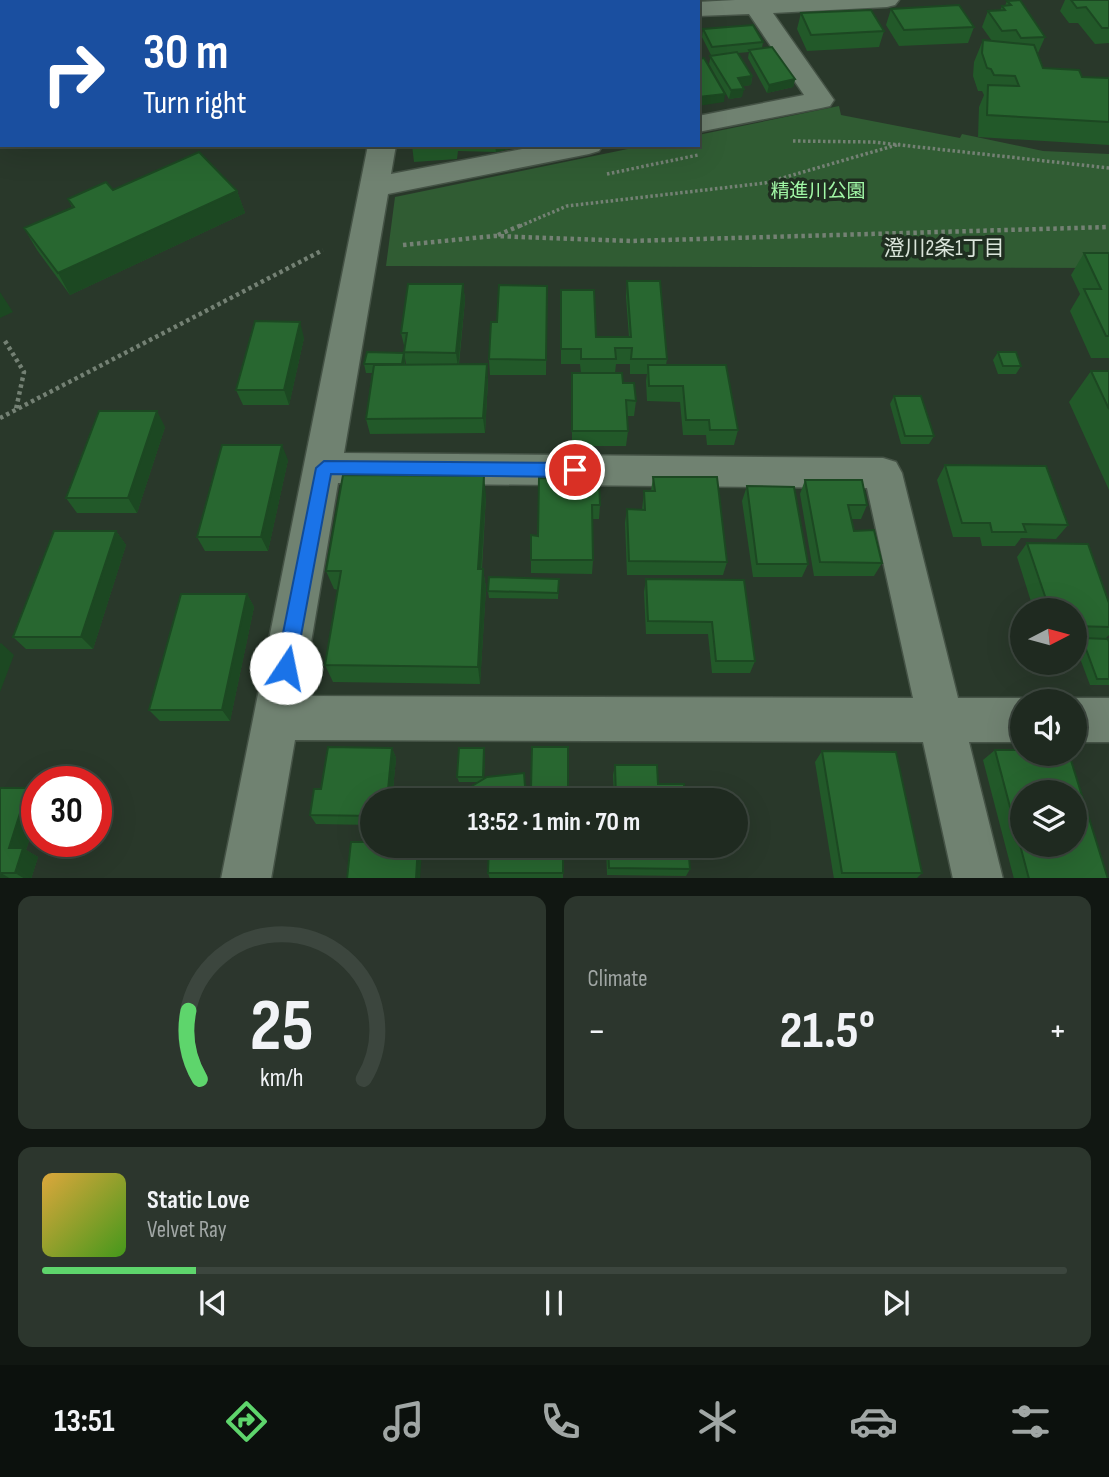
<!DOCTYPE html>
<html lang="en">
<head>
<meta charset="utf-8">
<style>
  :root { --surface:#1f2a20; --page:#2c362d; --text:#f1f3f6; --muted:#a1a7a5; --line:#3c463e; --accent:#5ed56c }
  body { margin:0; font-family:"Sofia Sans Condensed","Noto Sans JP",sans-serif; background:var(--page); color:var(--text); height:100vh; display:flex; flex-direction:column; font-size:26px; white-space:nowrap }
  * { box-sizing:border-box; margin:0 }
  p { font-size:23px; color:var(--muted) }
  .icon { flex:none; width:38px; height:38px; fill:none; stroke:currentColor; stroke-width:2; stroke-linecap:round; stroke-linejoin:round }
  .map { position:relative; height:878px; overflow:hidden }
  .panel { display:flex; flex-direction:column; gap:18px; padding:18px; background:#111712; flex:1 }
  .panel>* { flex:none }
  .top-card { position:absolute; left:0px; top:0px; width:700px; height:147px; box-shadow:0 7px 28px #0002,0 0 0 2px var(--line); background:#1a4fa0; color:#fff; overflow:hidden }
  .needle { width:46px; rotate:84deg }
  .buttons { position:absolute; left:1010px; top:598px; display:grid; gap:14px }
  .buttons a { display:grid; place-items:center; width:77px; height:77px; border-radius:50%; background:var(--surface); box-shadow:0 7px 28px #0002,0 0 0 2px var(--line); font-size:35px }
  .speed { position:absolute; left:21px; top:766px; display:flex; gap:14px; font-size:35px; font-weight:700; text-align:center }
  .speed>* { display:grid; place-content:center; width:91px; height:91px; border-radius:50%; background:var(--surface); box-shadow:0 7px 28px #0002,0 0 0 2px var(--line); line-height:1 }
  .speed .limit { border:10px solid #d22; background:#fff; color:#111 }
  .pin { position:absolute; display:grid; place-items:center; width:60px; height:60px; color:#fff; margin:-30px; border:4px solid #fff; border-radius:50%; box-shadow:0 2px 7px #0007 }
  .me { position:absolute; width:77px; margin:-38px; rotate:11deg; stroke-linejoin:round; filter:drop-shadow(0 0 5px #0008) }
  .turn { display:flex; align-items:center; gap:24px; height:147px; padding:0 28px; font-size:32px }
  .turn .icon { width:91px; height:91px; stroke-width:2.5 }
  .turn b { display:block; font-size:49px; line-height:60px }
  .big { font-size:52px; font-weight:700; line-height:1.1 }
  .panel .card { flex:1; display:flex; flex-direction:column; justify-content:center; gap:10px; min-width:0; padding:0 24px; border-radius:14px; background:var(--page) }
  .panel .dial { align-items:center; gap:0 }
  .dial svg { height:182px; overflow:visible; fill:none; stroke:var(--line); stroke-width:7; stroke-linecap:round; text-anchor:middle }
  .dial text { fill:var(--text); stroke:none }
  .song { display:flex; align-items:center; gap:21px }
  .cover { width:84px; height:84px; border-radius:10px; background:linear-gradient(135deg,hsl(40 70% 55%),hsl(100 70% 35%)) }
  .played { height:7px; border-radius:4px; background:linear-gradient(90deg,var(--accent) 15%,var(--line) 15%) }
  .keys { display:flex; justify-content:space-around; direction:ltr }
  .heat { display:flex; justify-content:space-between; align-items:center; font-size:38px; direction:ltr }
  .panel .tiles { flex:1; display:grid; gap:18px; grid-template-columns:1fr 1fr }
  .card:last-child { grid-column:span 2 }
  .trip { position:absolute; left:360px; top:788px; width:388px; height:70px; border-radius:35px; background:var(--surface); box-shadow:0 7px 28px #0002,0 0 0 2px var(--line); font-weight:700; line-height:70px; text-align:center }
  .tab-bar { display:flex; height:112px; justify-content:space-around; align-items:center; background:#0c110d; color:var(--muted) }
  .tab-bar .icon { width:49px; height:49px }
  .tab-bar .active { color:var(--accent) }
  .tab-bar b { font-size:32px; color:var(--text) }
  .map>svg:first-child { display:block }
  .green { fill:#305c33 }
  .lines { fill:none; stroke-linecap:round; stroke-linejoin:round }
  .street-casing { stroke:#455346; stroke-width:3 }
  .path-far1 { stroke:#748174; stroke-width:3.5; stroke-dasharray:2.5 2.5; stroke-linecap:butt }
  .path { stroke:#748174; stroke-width:4.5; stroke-dasharray:3.5 3.5; stroke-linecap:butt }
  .street { fill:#708271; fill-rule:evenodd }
  .wall { fill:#225929 }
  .shaded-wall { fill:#1c4822 }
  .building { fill:#286730; stroke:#1c4822; stroke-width:2; fill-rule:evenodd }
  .route { fill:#1a73e8; stroke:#114b97; stroke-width:2 }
  .labels { text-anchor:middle; stroke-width:7; stroke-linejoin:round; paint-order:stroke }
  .park-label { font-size:19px; fill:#a1f7a6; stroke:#1f2e20 }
  .neighbourhood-label { font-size:21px; fill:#dae4da; stroke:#1f2e20 }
</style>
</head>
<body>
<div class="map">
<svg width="1109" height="879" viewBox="0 0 1109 879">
  <rect width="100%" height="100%" fill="#29382a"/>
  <path class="green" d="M839,106L841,115L960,138L962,134L1043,151L1109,154V268L386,266L395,197L647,145H698V135Z"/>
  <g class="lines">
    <defs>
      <path id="street" d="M397,0H421L396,2Z
        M735,0H899L895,5L887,7L773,13L834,100L830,106L821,108L698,132V116L804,95L749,14L698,16V2Z
        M368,145H396L391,174L543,145H603L599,151L589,154L388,194L344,453L883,458L896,462L902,473L958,698H1022L1031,702H1022V742H969L1003,879H953L923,742L295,740L271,879H221ZM338,483L867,488L913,698L302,696Z
        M1074,698H1109V742H1074V702H1065Z"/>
    </defs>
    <use href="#street" class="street-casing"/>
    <path class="path-far1" d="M793,141L873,142L1109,168
      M607,174L698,155
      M520,226L567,206L765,183L900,144"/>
    <path class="path" d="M498,235L524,224
      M403,245L494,236L631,241L1109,227
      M5,341L24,372L16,409
      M0,418L323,250"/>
    <use href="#street" class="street"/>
  </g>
  <path class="wall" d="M40,0H72H56L55,2H41Z
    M440,0H488V2H440Z
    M571,0H588L572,2Z
    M1065,0H1109V43L1095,44L1078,23H1069L1060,11Z
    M1007,1L1045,37L1038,53H1037L1043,68L1082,77L1109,78V145L978,137L979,107L984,95L982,91H978L973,76L974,62L983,40L992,41L982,27L988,11H1000L1002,6H1005Z
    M891,9L974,27L968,43L899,46L886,25Z
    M801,13L884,31L879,47L807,51L797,29Z
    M703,29L763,42L762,48L795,79L793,87L767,93L748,58L749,52L738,53L752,76L751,85L742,86V97L729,99L709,64L711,55L702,37Z
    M412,145H513V148L496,152L458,151L457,159L414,162Z
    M113,190L237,191L245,213L70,295L37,250L24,228L72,207L68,199Z
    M1084,253H1109V358H1091L1070,311L1080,294L1071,275Z
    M627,281L667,359L666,365L738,430L734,445H707L706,435H683L680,402L647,401L646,381L647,374H630V364H616L615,373L636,401L634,416H627L628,431L626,446H572V373H581L580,364H561V290L596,337H629L626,297Z
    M463,284L465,300L459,364L488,380L485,433L370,434L366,419L372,373H366L364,364L404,353L405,361V364H406L404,352L405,349L401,333Z
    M547,286L546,375H490L489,359L497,322Z
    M304,338L289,405H243L236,390Z
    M998,352L1021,366L1016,374H998L993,360Z
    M1091,371H1109V490L1069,402Z
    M894,396L934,436L929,444H901L890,404Z
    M165,427L137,513H77L66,498Z
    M288,460L268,551H205L197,537Z
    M945,465L1068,525L1056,539L1021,538L1015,546H982L980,537H953L937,480Z
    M653,477L727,562L723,575H627L625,523L627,509L642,510L644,491H651Z
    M539,478L600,505L599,519H592L593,560L592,574L531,573V560L538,536Z
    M805,480L867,505L861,519H851L854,531L882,563L874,576H814L800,494Z
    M747,486L808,564L802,577H753L742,501Z
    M486,496L482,569H483L486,588L480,684L333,682L325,665L338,590L334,589L326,571Z
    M116,531L126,545L93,649H26L13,637Z
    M1027,543L1109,603V635L1105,639L1109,642V685H1090L1075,645L1081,639H1074V611H1034L1017,557Z
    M559,579L558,599L489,598L488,591Z
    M646,579L744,580L755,661L750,673H712L708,634H646L644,592Z
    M247,594L254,607L230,721H160L149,710Z
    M568,747V795H547L479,782H459L457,777L484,748L485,753L484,779L525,786L531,789Z
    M392,748L396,758L392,800H373V825L316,824L310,815L321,789Z
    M995,750L1108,879H1014L983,760Z
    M822,751L922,873L916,879H834L815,762Z
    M615,765L658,784L685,800H614L613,775Z
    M28,788L37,794V816L26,850L38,857L31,879H0Z
    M563,845V879H490L488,873Z
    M606,845H688L690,869L686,876L607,875Z"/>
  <path class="shaded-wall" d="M357,0H378V2H343Z
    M752,76L751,85L736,87L738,78Z
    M795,79L793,87L767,93L769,85Z
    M744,89L742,97L729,99L731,90Z
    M725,94L724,102L698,106V97Z
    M2,101V124L0,125V103Z
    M495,145H513V148L496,152Z
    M237,191L245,213L70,295L58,273Z
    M463,284L465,300L458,368L456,353Z
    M0,292L13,312L0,318Z
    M300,322L304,338L289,405L284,390Z
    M404,353L405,361L403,372L402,364Z
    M487,364L488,380L485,433L483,418Z
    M157,411L165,427L137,513L128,498Z
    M282,445L288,460L268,551L261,537Z
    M484,476L486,496L480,588L478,569Z
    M116,531L126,545L93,649L81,637Z
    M483,569L486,588L480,684L478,667Z
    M247,594L254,607L230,721L222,710Z
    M1,643L14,655L0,692V644Z
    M392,748L396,758L392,800H387Z
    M484,748L485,753L484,782L483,777Z
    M28,788L37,794V816L26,850L38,857L31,879H25L15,873L9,848Z
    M418,845H420L422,851L420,879H416Z
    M1,873L11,879H0Z"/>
  <path class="building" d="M89,0H127V2H89Z
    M137,0H172V2H137Z
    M233,0H291V2H233Z
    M301,0H357L343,2H301Z
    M1020,0L1045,37L1021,38L1016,30L1002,31L988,11L1005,10L1002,6L1011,5L1007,1Z
    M1071,0H1109V28H1102L1086,7L1077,8Z
    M959,5L974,27L904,30L891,9Z
    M871,10L884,31L811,35L801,13Z
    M753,25L763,42L712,47L703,29Z
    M983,40L1034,45L1043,68L1079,70L1082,77L1109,78V122L987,115L988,85L1019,86L1015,76L994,75L991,69L987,68L982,53Z
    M772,47L795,79L769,85L749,50Z
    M737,52L752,76L738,78L744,89L731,90L710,56Z
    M704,58L725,94L698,97V59Z
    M2,71V101L0,103V73Z
    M199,152L237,191L58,273L24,228L74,207L68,199L106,182L113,190Z
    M1084,253H1109V336H1106L1084,289H1101Z
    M627,281H660L667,359H631L632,348H615L616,359H581V349H561V290H594L596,337H631Z
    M408,284H463L456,353L404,352L407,333H401Z
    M499,285L547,286L546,360L489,359L491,322H497Z
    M255,321L300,322L284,390H236Z
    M367,352L404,353L402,364H364Z
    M998,352H1016L1021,366H1003Z
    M487,364L483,418L366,419L374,365Z
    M648,365H726L738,430H710L709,420H686L683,386H649Z
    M1091,371H1109V409Z
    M572,373H622L623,383H634L636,401L626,400L628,431H572Z
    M894,396H921L934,436H905Z
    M99,411H157L128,498H66Z
    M222,445H282L261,537H197Z
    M945,465L1046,466L1068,525L1023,524L1026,532H992L990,523H962Z
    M343,475L484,476L478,569H483L478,667L325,665L341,571H326Z
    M653,477H717L727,562L629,561L627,509L645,510L644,491H655Z
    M539,478L599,479L600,505H592L593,560H531V535L538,536Z
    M805,480H862L867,505H848L854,531L874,530L882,563L820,562Z
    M747,486L794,487L808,564H757Z
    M54,531H116L81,637H13Z
    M1027,543L1088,544L1109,603V627L1074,626V611H1040L1039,608H1049Z
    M489,577L559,579L558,593L488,591Z
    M646,579L744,580L755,661H716L712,622L648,621Z
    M181,594H247L222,710H149Z
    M1082,638L1108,639L1109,642V679H1097Z
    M328,747L392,748L387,800H373V816L310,815L314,789H321Z
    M532,747H568V790H535L531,789Z
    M459,748H484L483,777H457Z
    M995,750H1022V754H1069L1108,879H1029ZM1022,793H1074V845H1022Z
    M822,751L896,752L922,873H842Z
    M615,765H657L658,784H684L685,800H616Z
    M524,773L525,786L552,797L555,800H471L472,786L487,777Z
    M0,788H28L9,848H23L15,873H1L0,876Z
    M351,842H373V845H418L416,879H347Z
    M489,845H563V873H488Z
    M608,845H688L690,869L609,868Z"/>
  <path class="route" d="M324,461L575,463L584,470L575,477L331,474L295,668L292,674L286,677L279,674L276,668L316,468Z"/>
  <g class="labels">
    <g class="park-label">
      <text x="818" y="197">精進川公園</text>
    </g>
    <g class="neighbourhood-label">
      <text x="944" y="255">澄川2条1丁目</text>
    </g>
  </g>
</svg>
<div class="buttons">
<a><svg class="needle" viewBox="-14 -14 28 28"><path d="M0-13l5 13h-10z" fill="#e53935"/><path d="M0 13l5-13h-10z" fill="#a1a7a5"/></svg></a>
<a><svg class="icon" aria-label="sound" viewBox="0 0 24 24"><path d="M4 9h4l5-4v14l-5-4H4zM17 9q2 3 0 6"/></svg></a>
<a><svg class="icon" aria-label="layers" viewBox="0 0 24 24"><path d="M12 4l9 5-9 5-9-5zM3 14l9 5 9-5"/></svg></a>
</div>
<div class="speed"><div class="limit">30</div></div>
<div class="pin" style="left:575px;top:470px;background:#d93025"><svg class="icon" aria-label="arrive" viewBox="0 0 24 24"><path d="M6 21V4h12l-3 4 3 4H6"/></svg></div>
<svg class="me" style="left:286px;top:668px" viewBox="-20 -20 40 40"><circle r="19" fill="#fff"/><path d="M0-13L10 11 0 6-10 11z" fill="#1a73e8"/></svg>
<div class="trip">13:52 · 1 min · 70 m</div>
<div class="top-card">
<div class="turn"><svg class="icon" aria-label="right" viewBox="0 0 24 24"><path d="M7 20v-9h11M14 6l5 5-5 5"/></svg><div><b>30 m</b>Turn right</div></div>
</div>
</div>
<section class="panel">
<div class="tiles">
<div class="card dial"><svg viewBox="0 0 100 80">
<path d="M14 69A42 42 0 1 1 86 69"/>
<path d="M14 69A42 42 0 0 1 9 39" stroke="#5ed56c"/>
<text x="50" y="56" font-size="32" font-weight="700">25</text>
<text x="50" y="72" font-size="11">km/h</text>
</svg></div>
<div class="card"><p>Climate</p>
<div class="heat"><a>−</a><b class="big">21.5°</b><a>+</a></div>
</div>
<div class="card">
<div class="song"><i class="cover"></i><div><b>Static Love</b><p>Velvet Ray</p></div></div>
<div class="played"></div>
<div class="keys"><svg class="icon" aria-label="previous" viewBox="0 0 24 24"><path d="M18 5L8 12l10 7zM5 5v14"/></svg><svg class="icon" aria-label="pause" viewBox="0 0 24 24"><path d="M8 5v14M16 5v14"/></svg><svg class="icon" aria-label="next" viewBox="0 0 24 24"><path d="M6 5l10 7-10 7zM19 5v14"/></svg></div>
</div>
</div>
</section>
<nav class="tab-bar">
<b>13:51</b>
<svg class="icon active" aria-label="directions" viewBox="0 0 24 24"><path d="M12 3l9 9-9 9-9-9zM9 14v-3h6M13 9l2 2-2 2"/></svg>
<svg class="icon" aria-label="music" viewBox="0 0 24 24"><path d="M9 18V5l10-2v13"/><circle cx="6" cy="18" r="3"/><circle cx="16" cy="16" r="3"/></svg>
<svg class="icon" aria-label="phone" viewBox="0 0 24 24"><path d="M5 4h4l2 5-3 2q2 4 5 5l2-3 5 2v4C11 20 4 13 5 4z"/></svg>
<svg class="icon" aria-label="climate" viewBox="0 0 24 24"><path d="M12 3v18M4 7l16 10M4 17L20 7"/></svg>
<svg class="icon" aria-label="car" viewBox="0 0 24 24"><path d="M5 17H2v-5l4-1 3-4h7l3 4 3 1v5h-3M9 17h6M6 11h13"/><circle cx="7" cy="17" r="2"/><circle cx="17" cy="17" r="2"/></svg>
<svg class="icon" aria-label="filters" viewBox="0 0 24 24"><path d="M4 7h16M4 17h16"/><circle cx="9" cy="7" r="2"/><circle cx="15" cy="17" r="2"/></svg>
</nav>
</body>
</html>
